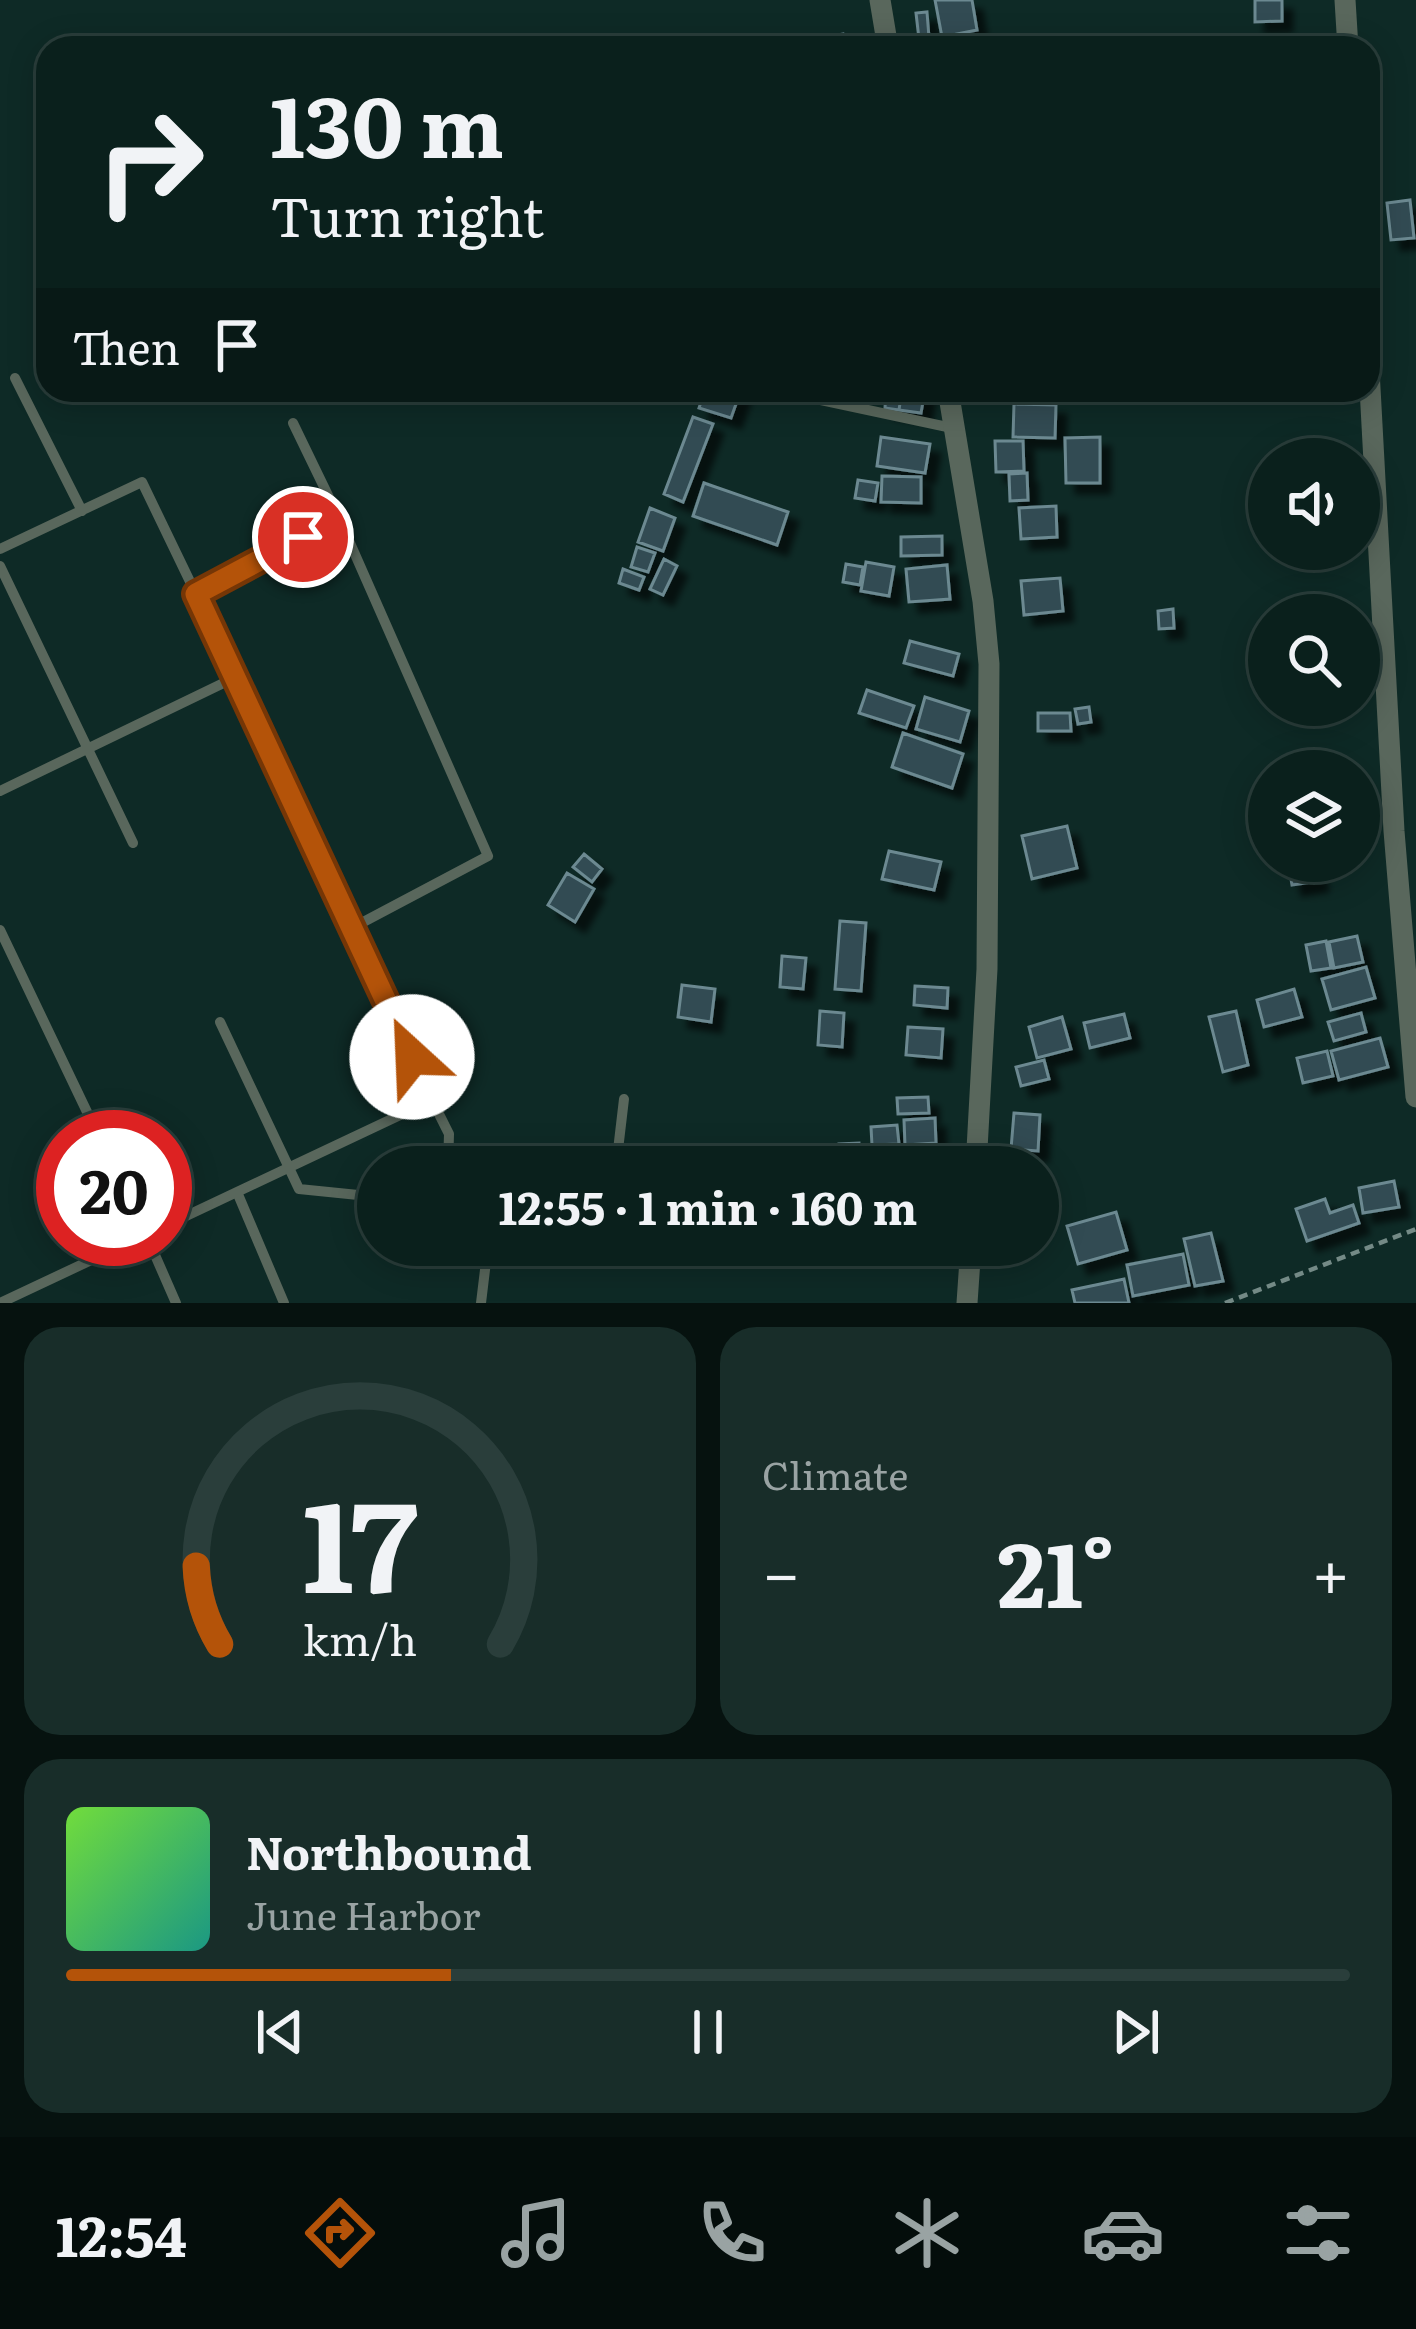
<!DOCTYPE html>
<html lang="en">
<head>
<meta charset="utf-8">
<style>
  :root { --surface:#0a201c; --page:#182d29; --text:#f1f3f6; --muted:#99a3a3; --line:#2a3e3b; --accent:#b45309 }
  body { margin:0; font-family:Literata,serif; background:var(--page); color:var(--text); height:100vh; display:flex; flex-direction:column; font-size:45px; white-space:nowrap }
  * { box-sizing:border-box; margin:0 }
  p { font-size:39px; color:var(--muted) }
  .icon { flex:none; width:66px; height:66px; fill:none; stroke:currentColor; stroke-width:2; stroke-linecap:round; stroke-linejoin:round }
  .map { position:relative; height:1303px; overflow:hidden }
  .details { display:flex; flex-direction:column; gap:24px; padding:24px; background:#06120f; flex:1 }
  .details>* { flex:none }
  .guide { position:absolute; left:36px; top:36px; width:1344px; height:366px; border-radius:36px; box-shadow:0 6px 30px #0003,0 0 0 3px var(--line); background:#0a201c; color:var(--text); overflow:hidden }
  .fabs { position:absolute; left:1248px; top:438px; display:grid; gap:24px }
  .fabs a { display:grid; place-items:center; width:132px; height:132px; border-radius:50%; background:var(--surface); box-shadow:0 6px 30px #0003,0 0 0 3px var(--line); font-size:60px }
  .speed { position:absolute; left:36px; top:1110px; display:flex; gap:24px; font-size:60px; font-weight:700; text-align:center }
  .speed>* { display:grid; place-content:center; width:156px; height:156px; border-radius:50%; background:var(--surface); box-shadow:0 6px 30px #0003,0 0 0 3px var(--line); line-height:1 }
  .speed .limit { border:18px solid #d22; background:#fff; color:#111 }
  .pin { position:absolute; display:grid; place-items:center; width:102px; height:102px; color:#fff; margin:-51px; border:6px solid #fff; border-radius:50%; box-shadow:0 3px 12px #0007 }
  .me { position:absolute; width:132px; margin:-66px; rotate:335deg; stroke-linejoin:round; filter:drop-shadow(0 0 9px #0008) }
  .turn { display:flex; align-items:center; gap:42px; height:252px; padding:0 36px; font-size:54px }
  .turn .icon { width:156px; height:156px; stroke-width:2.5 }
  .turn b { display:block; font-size:84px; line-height:102px }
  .then { display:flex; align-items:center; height:114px; padding:0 36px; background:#0003; gap:24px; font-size:45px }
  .big { font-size:90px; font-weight:700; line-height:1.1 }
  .details .widget { flex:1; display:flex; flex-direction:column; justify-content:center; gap:18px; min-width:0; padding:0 42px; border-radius:36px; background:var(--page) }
  .details .dial { align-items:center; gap:0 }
  .dial svg { height:312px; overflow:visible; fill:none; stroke:var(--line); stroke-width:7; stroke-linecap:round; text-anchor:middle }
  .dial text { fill:var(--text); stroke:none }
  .song { display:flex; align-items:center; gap:36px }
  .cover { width:144px; height:144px; border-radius:18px; background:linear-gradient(135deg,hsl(100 70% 55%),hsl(170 70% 35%)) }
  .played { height:12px; border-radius:6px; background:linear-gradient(90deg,var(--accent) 30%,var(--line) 30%) }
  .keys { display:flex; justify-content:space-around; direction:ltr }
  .heat { display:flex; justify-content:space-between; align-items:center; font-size:66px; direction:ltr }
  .details .tiles { flex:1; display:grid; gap:24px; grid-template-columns:1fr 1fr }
  .widget:last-child { grid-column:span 2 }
  .trip { position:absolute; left:357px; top:1146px; width:702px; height:120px; border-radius:60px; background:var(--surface); box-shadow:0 6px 30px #0003,0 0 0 3px var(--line); font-weight:700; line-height:120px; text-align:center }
  .tabs { display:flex; height:192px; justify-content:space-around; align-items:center; background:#040d0b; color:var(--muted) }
  .tabs .icon { width:84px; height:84px }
  .tabs .selected { color:var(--accent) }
  .tabs b { font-size:54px; color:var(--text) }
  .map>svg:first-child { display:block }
  .building { fill:#304b52; stroke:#6c8991; stroke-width:3; filter:url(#shadow) }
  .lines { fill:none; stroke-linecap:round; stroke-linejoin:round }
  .path { stroke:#748a86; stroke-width:4.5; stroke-dasharray:9 6; stroke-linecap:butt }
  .lane { stroke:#59675c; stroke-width:10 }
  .street { stroke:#59675c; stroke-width:21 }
  .route-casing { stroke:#753606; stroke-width:30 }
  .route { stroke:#b45309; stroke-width:21 }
</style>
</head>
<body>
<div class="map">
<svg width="1416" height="1303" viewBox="0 0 1416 1303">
  <defs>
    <filter id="shadow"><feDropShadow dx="10" dy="10" stdDeviation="3" flood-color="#0009"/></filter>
  </defs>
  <rect width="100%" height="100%" fill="#0e2a26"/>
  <path class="building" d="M935,0H972L977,30L942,37Z
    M1255,0H1282V21L1255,22Z
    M927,12L929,38L919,39L916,13Z
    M843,34L846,48H808L807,41Z
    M1410,200L1414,238L1391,240L1387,203Z
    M705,390H741L731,418L699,408Z
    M886,390H902L899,410L885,408Z
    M902,390H925L921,413L899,410Z
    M1014,404L1056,405L1055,438L1013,437Z
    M693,417L713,424L683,502L664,494Z
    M881,437L930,444L925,473L877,466Z
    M1100,437V483H1066L1065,438Z
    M995,441H1023L1024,471L996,472Z
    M1027,473L1028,500L1010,501L1009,474Z
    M882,476L921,477V503L881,502Z
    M858,480L878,483L875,501L855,498Z
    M704,483L788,512L777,545L693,516Z
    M1056,506L1057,537L1021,539L1019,508Z
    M650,508L675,518L663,551L638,542Z
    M942,536V555L901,556V537Z
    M637,547L655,553L648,572L631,567Z
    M664,559L677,566L663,595L650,589Z
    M866,562L894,567L889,596L861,591Z
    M846,564L863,567L860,585L843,582Z
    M947,565L950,599L909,602L906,569Z
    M623,569L644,577L639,590L619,583Z
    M1060,578L1063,611L1024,615L1021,581Z
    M1173,609L1174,628L1159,629L1158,611Z
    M910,641L959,654L953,676L904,663Z
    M867,690L914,706L906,728L859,713Z
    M925,697L969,711L960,742L916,729Z
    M1089,707L1091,722L1078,724L1075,709Z
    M1038,713H1070L1071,731H1038Z
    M903,733L963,754L952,788L892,767Z
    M1067,826L1077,868L1032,879L1022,836Z
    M889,851L941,862L934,890L882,879Z
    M584,854L602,869L592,882L573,867Z
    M1288,861H1314L1318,881L1292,885Z
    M567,873L594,889L575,922L548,905Z
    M840,921L866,923L861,991L835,989Z
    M1357,936L1363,962L1334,968L1329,942Z
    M1326,941L1331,968L1311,971L1306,945Z
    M782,956L806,958L803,989L780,987Z
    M1366,967L1375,998L1331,1010L1322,979Z
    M682,985L715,989L711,1022L678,1017Z
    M915,986L948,988L947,1008L914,1005Z
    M1294,989L1302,1017L1264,1027L1257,1000Z
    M820,1011L844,1013L842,1047L818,1045Z
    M1236,1011L1248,1065L1223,1072L1209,1017Z
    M1361,1013L1366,1032L1334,1041L1328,1022Z
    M1124,1014L1130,1038L1090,1048L1084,1023Z
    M1062,1017L1071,1049L1037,1058L1029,1027Z
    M908,1027L943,1029L941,1058L906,1055Z
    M1380,1038L1388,1067L1339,1080L1331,1051Z
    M1327,1051L1333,1076L1303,1083L1297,1058Z
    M1044,1060L1049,1079L1021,1086L1016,1067Z
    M928,1097L929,1113L898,1114L897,1098Z
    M1014,1113L1040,1115L1038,1151L1011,1149Z
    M935,1118L936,1143L905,1145L904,1120Z
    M897,1125L899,1144L872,1145L871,1127Z
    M859,1143L860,1167H840L839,1144Z
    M934,1152L935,1167H898L897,1154Z
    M1394,1181L1399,1207L1363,1213L1359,1188Z
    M1325,1199L1330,1213L1353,1205L1359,1223L1307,1241L1296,1209Z
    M1116,1212L1127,1250L1078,1264L1067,1226Z
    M1211,1233L1223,1281L1195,1286L1184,1239Z
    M1183,1254L1189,1285L1133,1296L1127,1265Z
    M1124,1279L1129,1303H1075L1072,1290Z"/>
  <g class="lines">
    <path class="path" d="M1225,1303L1416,1229"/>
    <path class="lane" d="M15,378L82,511
      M774,390L952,428
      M339,518L488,856L352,928
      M0,549L142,482L236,677
      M0,566L133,843
      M196,594L339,518L293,423
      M0,791L236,677L432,1100L165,1226
      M0,930L99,1137
      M220,1022L299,1189L378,1197
      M432,1100L449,1134L448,1167
      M616,1167L624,1099
      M237,1192L284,1303
      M148,1239L176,1303
      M843,1245L970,1258
      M0,1303L136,1239
      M481,1303L488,1245"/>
    <path class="street" d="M880,0L888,48
      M1345,0L1348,48
      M1368,351L1394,831L1416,1097
      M948,390L983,601L989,664L987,969L976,1167
      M967,1303L971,1245"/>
  </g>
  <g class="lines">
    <defs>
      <path id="route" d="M303,537L196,594L412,1057"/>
    </defs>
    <use href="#route" class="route-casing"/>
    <use href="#route" class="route"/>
  </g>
</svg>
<div class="fabs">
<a><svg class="icon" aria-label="sound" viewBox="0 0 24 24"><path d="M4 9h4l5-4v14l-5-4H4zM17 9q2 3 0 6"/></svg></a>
<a><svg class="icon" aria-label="search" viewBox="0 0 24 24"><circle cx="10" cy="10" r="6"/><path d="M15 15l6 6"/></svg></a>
<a><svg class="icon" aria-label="layers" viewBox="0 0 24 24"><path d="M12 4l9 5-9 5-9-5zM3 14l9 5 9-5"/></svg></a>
</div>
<div class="speed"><div class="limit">20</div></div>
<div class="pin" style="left:303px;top:537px;background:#d93025"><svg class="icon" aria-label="arrive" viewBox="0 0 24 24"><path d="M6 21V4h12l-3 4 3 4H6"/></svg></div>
<svg class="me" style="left:412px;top:1057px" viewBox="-20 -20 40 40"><circle r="19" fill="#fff"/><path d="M0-13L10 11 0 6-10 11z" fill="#b45309"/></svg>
<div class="trip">12:55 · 1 min · 160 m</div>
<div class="guide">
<div class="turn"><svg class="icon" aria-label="right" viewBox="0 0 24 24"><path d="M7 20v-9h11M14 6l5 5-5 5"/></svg><div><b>130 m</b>Turn right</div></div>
<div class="then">Then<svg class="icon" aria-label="arrive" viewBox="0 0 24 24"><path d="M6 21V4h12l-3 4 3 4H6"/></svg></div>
</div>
</div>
<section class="details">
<div class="tiles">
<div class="widget dial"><svg viewBox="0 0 100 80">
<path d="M14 69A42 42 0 1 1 86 69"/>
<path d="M14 69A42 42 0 0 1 8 49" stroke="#b45309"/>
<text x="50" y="56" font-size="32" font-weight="700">17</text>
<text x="50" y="72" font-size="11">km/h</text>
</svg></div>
<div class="widget"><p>Climate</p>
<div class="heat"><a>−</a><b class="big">21°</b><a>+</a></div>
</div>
<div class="widget">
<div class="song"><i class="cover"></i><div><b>Northbound</b><p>June Harbor</p></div></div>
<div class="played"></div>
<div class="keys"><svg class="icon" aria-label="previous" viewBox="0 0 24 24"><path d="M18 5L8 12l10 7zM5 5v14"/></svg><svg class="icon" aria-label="pause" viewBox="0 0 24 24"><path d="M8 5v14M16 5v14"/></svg><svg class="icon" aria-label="next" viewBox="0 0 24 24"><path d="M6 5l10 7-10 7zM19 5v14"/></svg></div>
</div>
</div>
</section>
<nav class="tabs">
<b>12:54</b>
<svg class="icon selected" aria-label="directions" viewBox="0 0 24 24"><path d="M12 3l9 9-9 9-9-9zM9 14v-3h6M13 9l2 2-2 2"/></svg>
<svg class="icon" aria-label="music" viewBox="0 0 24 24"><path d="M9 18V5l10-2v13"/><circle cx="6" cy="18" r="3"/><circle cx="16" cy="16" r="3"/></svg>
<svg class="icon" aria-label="phone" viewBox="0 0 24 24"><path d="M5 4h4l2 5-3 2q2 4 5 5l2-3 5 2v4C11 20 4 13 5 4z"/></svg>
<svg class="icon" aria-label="climate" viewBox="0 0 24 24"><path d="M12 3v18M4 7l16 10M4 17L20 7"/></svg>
<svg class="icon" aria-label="car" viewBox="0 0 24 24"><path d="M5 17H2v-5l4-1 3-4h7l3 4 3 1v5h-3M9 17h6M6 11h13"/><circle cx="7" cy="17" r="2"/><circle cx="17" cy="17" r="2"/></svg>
<svg class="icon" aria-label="filters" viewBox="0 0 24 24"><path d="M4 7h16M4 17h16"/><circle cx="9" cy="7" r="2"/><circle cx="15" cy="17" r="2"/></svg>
</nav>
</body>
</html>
